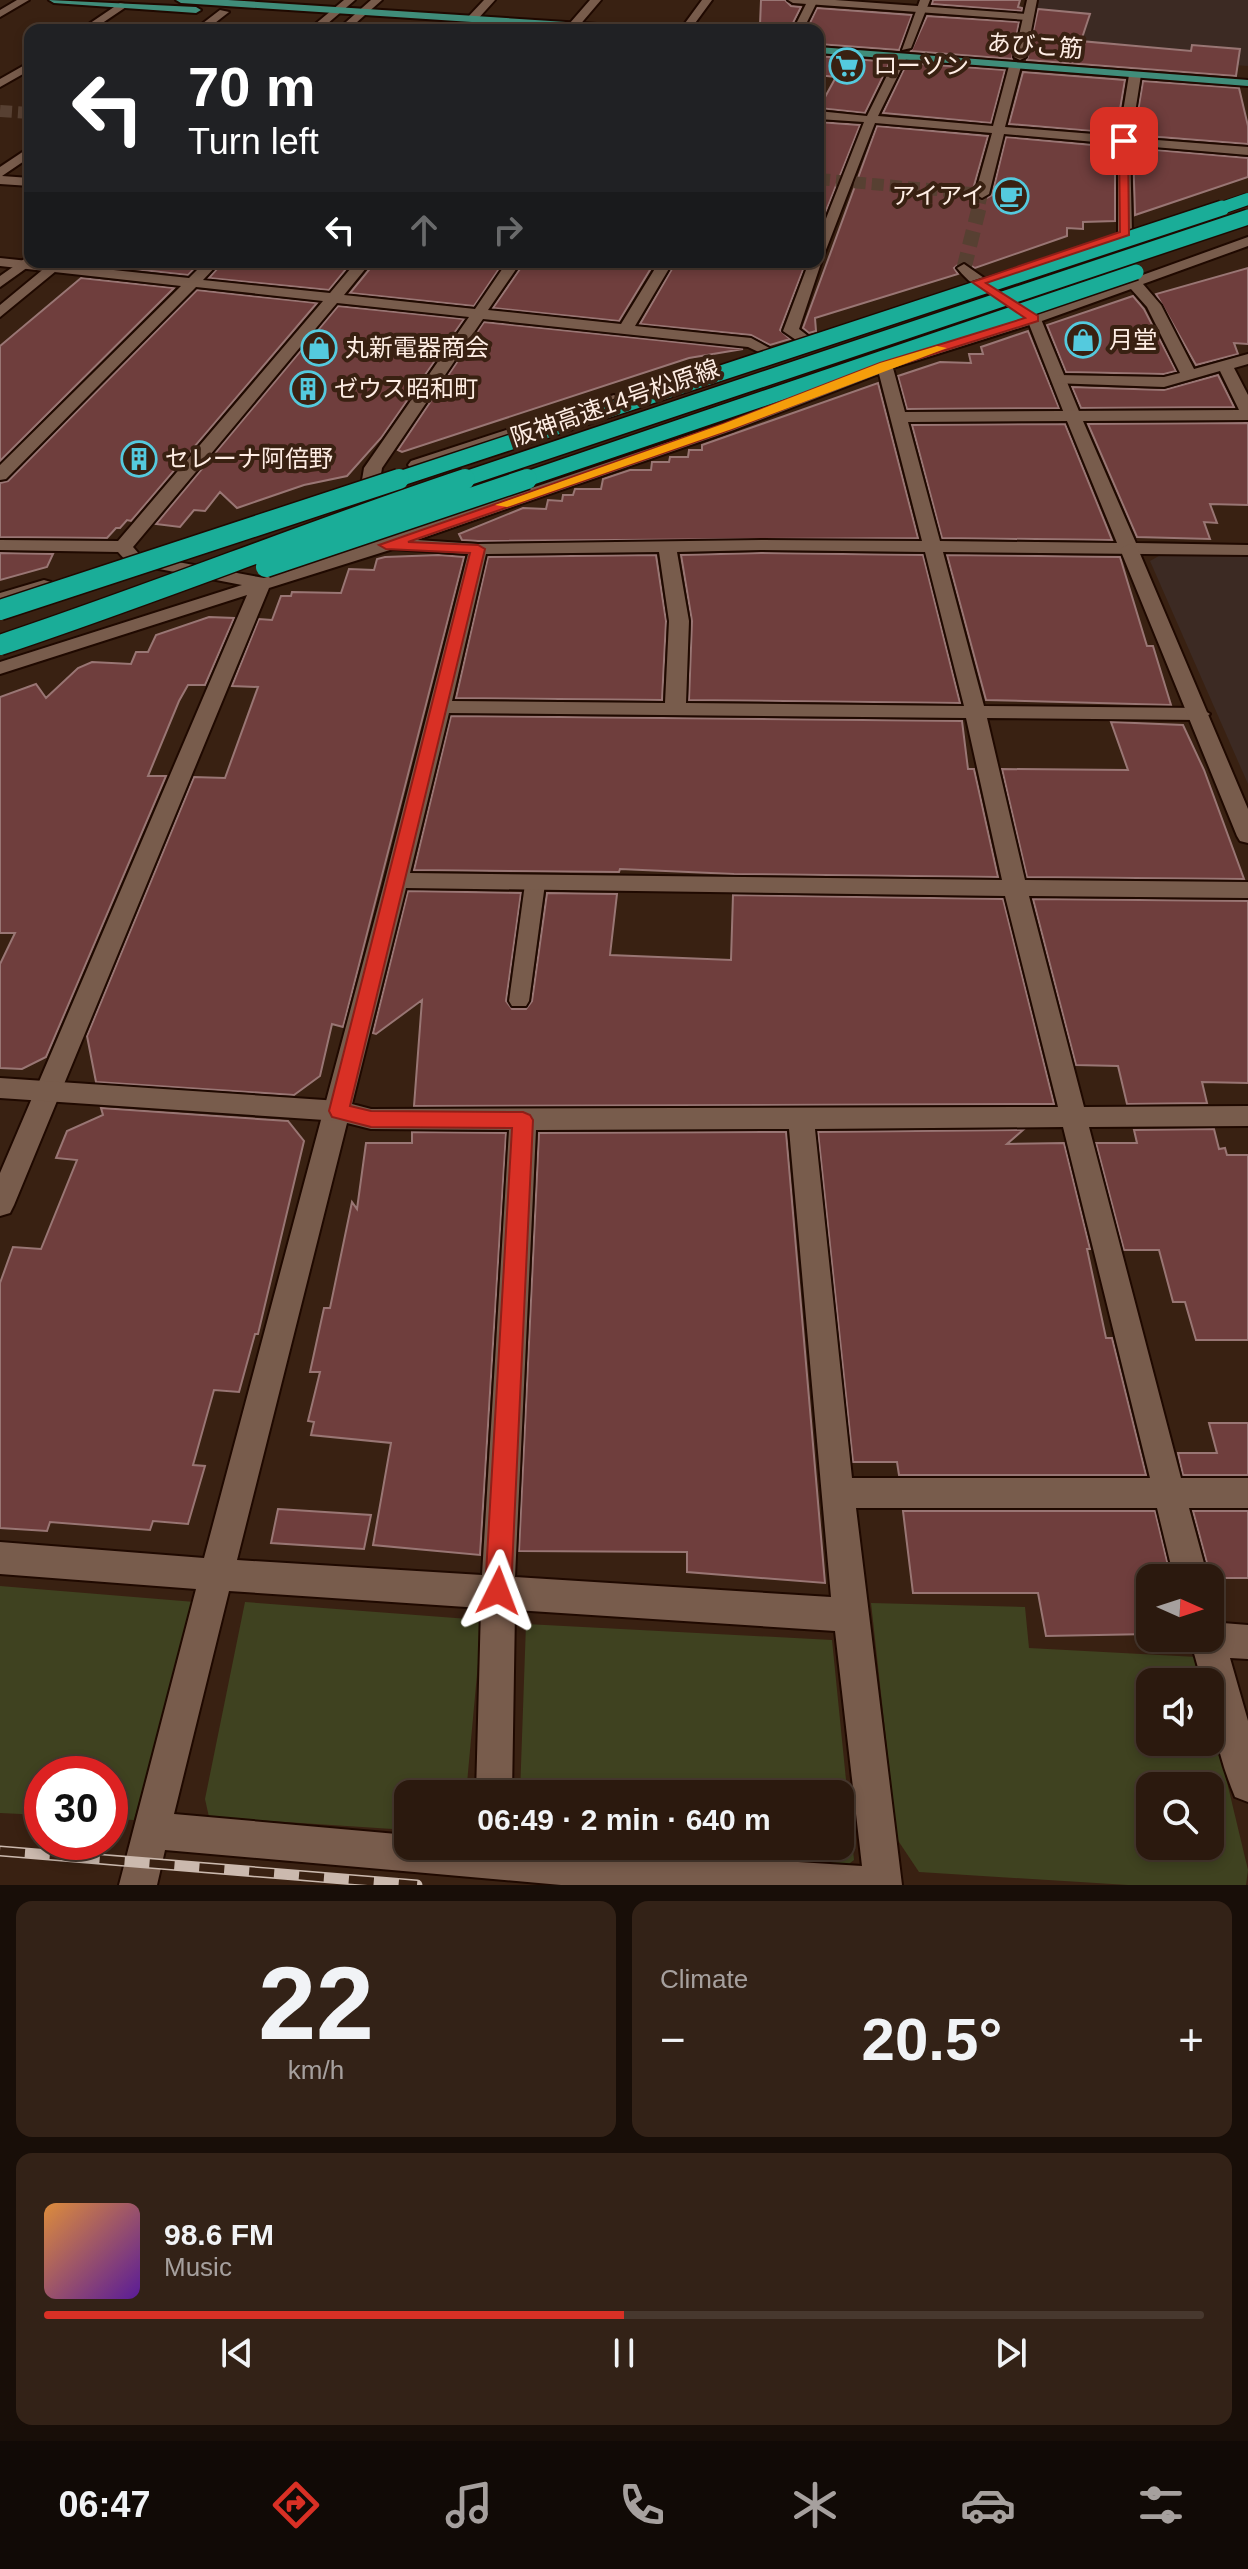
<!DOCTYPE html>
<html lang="en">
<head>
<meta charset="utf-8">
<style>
  :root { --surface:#2b190e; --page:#332217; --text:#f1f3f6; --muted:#a6a09e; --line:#47382e; --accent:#d93025 }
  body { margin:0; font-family:Arial,"Noto Sans JP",sans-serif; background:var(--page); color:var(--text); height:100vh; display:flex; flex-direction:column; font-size:30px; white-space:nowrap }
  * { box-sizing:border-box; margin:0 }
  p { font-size:26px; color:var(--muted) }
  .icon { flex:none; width:44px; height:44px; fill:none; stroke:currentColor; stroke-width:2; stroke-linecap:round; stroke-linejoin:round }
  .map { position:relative; height:1885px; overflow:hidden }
  .panel { display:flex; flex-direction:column; gap:16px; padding:16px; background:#180e08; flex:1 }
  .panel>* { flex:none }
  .banner { position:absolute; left:24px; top:24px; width:800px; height:244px; border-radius:16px; box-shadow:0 4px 12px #0003,0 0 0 2px var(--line); background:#202124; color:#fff; overflow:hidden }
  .needle { width:52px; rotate:93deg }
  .tools { position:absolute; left:1136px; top:1564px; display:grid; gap:16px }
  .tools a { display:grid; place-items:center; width:88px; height:88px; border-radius:16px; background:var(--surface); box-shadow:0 4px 12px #0003,0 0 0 2px var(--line); font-size:40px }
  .speed { position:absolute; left:24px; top:1756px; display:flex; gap:16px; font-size:40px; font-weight:700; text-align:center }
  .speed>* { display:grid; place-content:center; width:104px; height:104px; border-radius:50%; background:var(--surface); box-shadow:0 4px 12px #0003,0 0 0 2px var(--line); line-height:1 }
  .speed .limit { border:12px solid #d22; background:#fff; color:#111 }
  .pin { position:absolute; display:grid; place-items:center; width:68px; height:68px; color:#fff; margin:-34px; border-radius:16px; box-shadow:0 4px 12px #0006 }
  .me { position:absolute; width:88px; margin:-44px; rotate:3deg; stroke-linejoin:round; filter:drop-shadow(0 0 6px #0008) }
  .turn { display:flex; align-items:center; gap:28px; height:168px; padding:0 32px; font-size:36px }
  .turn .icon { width:104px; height:104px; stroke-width:2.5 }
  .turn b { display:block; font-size:56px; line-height:68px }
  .lanes { display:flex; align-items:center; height:76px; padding:0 32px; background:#0003; justify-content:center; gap:40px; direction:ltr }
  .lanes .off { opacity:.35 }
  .big { font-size:60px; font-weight:600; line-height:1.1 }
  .panel .widget { flex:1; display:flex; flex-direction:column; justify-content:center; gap:12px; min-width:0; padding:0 28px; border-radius:16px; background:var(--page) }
  .panel .dial { align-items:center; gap:0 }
  .dial b { font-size:104px; line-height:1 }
  .song { display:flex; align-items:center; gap:24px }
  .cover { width:96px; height:96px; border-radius:12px; background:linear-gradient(135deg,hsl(30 70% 55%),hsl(270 70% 35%)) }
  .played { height:8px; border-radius:4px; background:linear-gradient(90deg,var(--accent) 50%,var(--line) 50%) }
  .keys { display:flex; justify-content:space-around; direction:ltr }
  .heat { display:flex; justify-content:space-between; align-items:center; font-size:44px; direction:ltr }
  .panel .tiles { flex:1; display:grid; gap:16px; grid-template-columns:1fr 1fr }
  .widget:last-child { grid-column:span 2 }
  .trip { position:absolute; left:394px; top:1780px; width:460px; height:80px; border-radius:16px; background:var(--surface); box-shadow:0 4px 12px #0003,0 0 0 2px var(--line); font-weight:600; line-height:80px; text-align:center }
  .tab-bar { display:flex; height:128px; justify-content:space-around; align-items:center; background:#110a06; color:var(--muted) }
  .tab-bar .icon { width:56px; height:56px }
  .tab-bar .on { color:var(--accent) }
  .tab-bar b { font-size:36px; color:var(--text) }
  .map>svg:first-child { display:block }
  .education { fill:#3c2a23 }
  .green { fill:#3f4220; fill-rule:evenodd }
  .building { fill:#6f3e3d; stroke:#997674; stroke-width:2 }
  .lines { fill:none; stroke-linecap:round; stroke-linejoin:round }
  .pedestrian-tunnel-far1 { stroke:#574032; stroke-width:12; stroke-dasharray:12 6; stroke-linecap:butt }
  .pedestrian-tunnel { stroke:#574032; stroke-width:15; stroke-dasharray:15 8; stroke-linecap:butt }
  .service-casing { stroke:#1f0900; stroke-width:4 }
  .pedestrian-casing { stroke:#1f0900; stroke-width:4 }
  .minor-casing { stroke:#1f0900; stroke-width:4 }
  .tertiary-casing { stroke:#1f0900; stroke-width:4 }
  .primary-casing { stroke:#1f0900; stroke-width:4 }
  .service { fill:#785c4c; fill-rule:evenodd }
  .pedestrian { fill:#785c4c; fill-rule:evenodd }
  .minor { fill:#785c4c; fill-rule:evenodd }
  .tertiary { fill:#785c4c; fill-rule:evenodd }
  .primary { fill:#408d7a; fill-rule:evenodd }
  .rail-casing { stroke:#cbb9ae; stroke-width:11 }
  .rail { stroke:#392112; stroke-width:8; stroke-dasharray:25; stroke-linecap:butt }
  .motorway-bridge-far2-casing { stroke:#1f0900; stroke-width:14; stroke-linecap:butt }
  .motorway-bridge-far1-casing { stroke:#1f0900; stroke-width:18; stroke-linecap:butt }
  .motorway-bridge-casing { stroke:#1f0900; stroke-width:23; stroke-linecap:butt }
  .motorway-bridge-far2 { stroke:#1aad98; stroke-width:12 }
  .motorway-bridge-far1 { stroke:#1aad98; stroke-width:15 }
  .motorway-bridge { stroke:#1aad98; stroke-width:20 }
  .route { fill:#d93025; stroke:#8d1f18; stroke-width:2 }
  .slow { fill:#f59e0b }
  .labels { text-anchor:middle; stroke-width:8; stroke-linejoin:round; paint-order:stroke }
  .far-street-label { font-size:24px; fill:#feede4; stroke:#392112 }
  .far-poi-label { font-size:24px; fill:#feede4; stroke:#392112; text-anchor:start }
</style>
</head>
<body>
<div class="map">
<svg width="1248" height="1885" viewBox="0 0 1248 1885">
  <rect width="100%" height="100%" fill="#392112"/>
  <path class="education" d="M1039,0H1248V66L1027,50Z
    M1164,553L1248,554V784L1150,561Z"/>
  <path class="green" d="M0,1586L195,1602L134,1820L110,1819V1774H42V1815L0,1813Z
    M245,1602L482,1620L466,1794H408V1830L209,1817L205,1799Z
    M871,1603L1025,1607L1029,1648L1197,1657L1203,1682H1150V1742H1210V1711L1248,1870L1246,1885H1128L919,1872L897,1839ZM1150,1786H1210V1846H1150Z
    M526,1624L832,1640L854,1860L837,1873L539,1846H840V1794H520Z"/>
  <path class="building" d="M761,0H785L791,6L801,7L791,27L760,25Z
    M933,0H1020L1018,7L1022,8V11L932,4Z
    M817,8L912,15L899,50L818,44V30L807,29Z
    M1038,9L1090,14L1081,41L1191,51L1192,45L1240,49L1236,76L1027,60Z
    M927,16L1019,22L1012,59L911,51Z
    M818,56L890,62L865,113L819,108L836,77L818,75Z
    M907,63L1005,70L991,123L883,113Z
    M1023,72L1125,80L1116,133L1009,124Z
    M1143,81L1239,88L1248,126V144L1134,135Z
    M818,122L860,125L818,231Z
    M877,126L988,136L972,193L981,201L992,195L1006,137L1115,147V221L1083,222V229L1067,228V236L975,268L963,261L954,268L958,274L815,318L816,331L809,333L803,328Z
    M1133,148L1248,158V177L1135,215Z
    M101,262H201L188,275L97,265Z
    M223,262H339L351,263L329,290L209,278Z
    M383,262H492L503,263L474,306L350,293L372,266H380Z
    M540,262H623L653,265L619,321L493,308L522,266L537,267Z
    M676,262H806L780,330L790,339L770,345L751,335L640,324Z
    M1248,268V344L1234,343L1238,354L1196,365L1156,294Z
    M81,278L174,288L0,461V346Z
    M197,290L317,303L131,521L127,520L120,528H116L107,538L0,537V483L8,481Z
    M1133,296L1144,309L1176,371L1164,374L1066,372L1047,325Z
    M338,306L464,319L381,438L347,476L304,485L237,508L220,492L205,511L194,510L180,527L156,524Z
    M484,322L743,349L689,358L402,452L398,450Z
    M1028,331L1059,408L907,409L898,376L940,362L971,363L969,354H983L981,347Z
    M1218,375L1234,407L1081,408L1072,387L1164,390Z
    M878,383L918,538L478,541L462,540L459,534L523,508L546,509L548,500L562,501L563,495H573L575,489H601L603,479L630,470H651L652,462H669L670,457H688L689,450H702V445Z
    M1248,423V505L1210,504L1217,523L1204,522L1210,539L1137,537L1088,424Z
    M1065,424L1112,540L942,538L912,425Z
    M0,553L53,554L47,567L0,580Z
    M761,553L923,555L960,703L689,700L692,621L681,555Z
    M439,555L464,557L343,1027L332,1024L320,1076L294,1095L96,1082L87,1036L194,777L225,778L258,687L232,686L259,619L272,620L281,596H291L292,592L341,593L349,569L374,570L377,559L385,557Z
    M656,555L666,621L662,700L456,698L488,557Z
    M947,555L1120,557L1147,646H1153L1171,705L986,700Z
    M209,617L234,618L205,685H188L179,701L148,776H166L46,1057L22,1069L0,1068V964L15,933H0V697L36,684L46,698L78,668L92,662L131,664L136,652H148L156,635Z
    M451,716L962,721L968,769H974L998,877L734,874L620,869L619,872L414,870Z
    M1111,722L1183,725L1204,770L1244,879L1027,877L1002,769L1128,770Z
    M408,891L521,893L506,1001L512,1009H526L532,1001L547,893L617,894L610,955L731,960L733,895L1003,899L1054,1104L414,1106L422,1000L376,1034L373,1033Z
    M1033,899L1248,901V1083L1202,1082L1207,1103L1127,1104L1118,1066L1076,1065Z
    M101,1108L288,1121L304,1141L258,1334H255L239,1392L214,1390L193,1465L205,1466L188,1524L153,1521L150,1530L50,1522L47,1531L0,1528V1283L13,1247L41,1249L77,1160L56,1158L67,1131L103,1115Z
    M1214,1129L1219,1149L1225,1148L1227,1155H1248V1340H1196L1185,1302H1173L1159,1250H1124L1096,1143H1137L1134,1130Z
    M1023,1130L1007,1144L1064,1143L1090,1249H1087L1106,1338H1112L1146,1475H899L897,1462H853L818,1132Z
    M412,1132L506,1133L480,1555L373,1545L391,1443L311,1435L314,1422L308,1421L320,1372H310L324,1308H330L352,1202L357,1209L366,1143H412Z
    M786,1132L825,1583L687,1572V1552L519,1551L539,1133Z
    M1209,1423H1248V1475H1183L1178,1453H1217Z
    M278,1509L371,1515L364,1549L271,1543Z
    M903,1511H1155L1171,1578H1150V1634L1046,1636L1038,1593H913Z
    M1193,1511H1248V1578H1211Z"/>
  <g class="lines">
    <path class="pedestrian-tunnel-far1" d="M0,111L30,113
      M818,179L982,194L978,210"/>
    <path class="pedestrian-tunnel" d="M964,268L979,208"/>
    <defs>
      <path id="service" d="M535,878L545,884L529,1001L526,1006H512L509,1001L525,884Z"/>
      <path id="pedestrian" d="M788,0H835L1027,14L1032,17L1027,20L793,3Z
        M1034,315L1041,319L1083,421L1081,424L1075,426L1067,421L1027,319Z"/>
      <path id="minor" d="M17,0H29L0,17V10Z
        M484,0H495L476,21H468V17Z
        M590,0H601L578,27H570V23Z
        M702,0H712L690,30H680Z
        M808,0H818L803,30H793Z
        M920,0H930L911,48L902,50Z
        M1027,0H1037L1026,57L1020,60L1014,57Z
        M120,3L129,5L92,30H80Z
        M220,10L229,12L206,30H194Z
        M897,55L907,57L878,116L993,126L1009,66L1015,63L1021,66L1005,127L1119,136L1129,75L1135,72L1141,75L1131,138L1248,147V155L1130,145L1132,233L1125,237L1118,233V144L1004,134L989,194L982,198L975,194L992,133L875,123L822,260L799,329L812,339L809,342H799L783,331L809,262H818V239L864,122L818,119V111L867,116Z
        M30,62V70L0,87V79Z
        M30,147V157L2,176L30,178V186L0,184V167Z
        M1248,237V246L1143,284L1161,305L1194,369L1248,354V364L1234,368L1248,395V420L1083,421L1136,543L1248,545V555L943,552L984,706L1200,708L1210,714L1200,720L987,718L1025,880L1248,882V898L1029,896L1084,1107L1248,1106V1126L1089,1127L1181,1478H1248V1508H1189L1208,1578H1174L1157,1508H856L902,1885H561L165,1850L157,1885H119L196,1589L0,1574V1542L204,1558L384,884L468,554L393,549L269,588L14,1205L10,1213L0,1216V1173L247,595L0,674V662L242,585L128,563L118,552L0,550V540L118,541L323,301L196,287L6,479L0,480V465L181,286L0,266V258L189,278L205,262H220L203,280L330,293L356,262H371L344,295L475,309L507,262H521L488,310L621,324L659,262H673L635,326L751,338L775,351L767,356L748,347L483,319L382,468L380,480L371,485L362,480L364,468L469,317L337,303L133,547L140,555L264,578L722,424L880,363L1029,316ZM1131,289L1147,307L1180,373L1164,377L1058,375L1052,377V383L1164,387L1220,371L1239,410L905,412L893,368L1039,322ZM879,374L922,541L761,540L478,544L417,540L734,430ZM1067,421L1117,543L940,541L908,422ZM761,550L925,552L964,706L686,703L689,621L677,552ZM659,552L669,621L665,703L452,701L486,554ZM449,713L966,718L1002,880L410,873ZM406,888L1005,896L1058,1107L371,1109L352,1104ZM347,1123L371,1129L509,1130L482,1575L237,1560ZM1063,1127L1150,1478H852L815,1129ZM789,1129L831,1597L515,1577L536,1130ZM229,1591L481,1608L476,1794H512L515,1610L835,1631L862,1866L537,1846H408V1835L174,1814Z
        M964,264L1027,308V314C1008,317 969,283 957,268Z
        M614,395L622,400L620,403L423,469H411L408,465L411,461Z
        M44,580L51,582L53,586L51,590L0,605V593Z
        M1210,1622L1248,1625V1659L1230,1658L1248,1721V1802L1235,1797C1220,1761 1210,1721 1210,1682H1202L1190,1639L1210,1638Z"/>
      <path id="tertiary" d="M344,0H355L320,30H308Z
        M371,0H382L348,30H337Z
        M30,255V262H35L0,287V276Z
        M52,262H67L0,317V305Z
        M1129,544L1138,549L1248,809V843L1240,841L1237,836L1120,549Z
        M0,1078L339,1101L348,1104L352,1111L348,1118L339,1121L0,1098Z"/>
      <path id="primary" d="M49,0L196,7L201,10L196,13L54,3Z
        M176,0H228L643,27L648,30H594L181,3Z
        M818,47L1248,80V86L818,53Z"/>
    </defs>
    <use href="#service" class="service-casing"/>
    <use href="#pedestrian" class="pedestrian-casing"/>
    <use href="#minor" class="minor-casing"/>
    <use href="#tertiary" class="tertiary-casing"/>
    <use href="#primary" class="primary-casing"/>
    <use href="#service" class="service"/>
    <use href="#pedestrian" class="pedestrian"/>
    <use href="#minor" class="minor"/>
    <use href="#tertiary" class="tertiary"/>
    <use href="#primary" class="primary"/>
    <defs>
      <path id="rail" d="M0,1851L417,1885"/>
    </defs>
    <use href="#rail" class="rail-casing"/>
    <use href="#rail" class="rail"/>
    <defs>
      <path id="motorway-bridge-far2" d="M1216,210L1248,199"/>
      <path id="motorway-bridge-far1" d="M393,481L1222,208
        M459,481L1248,217
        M521,481L1136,272"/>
      <path id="motorway-bridge" d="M266,567L527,479
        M0,610L399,479
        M0,645C156,593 309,531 465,479"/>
    </defs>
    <use href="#motorway-bridge-far2" class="motorway-bridge-far2-casing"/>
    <use href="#motorway-bridge-far1" class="motorway-bridge-far1-casing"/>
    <use href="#motorway-bridge" class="motorway-bridge-casing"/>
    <use href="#motorway-bridge-far2" class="motorway-bridge-far2"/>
    <use href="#motorway-bridge-far1" class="motorway-bridge-far1"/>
    <use href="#motorway-bridge" class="motorway-bridge"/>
  </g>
  <path class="route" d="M1124,138L1128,141L1129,235L986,283L1038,316V321L889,368L732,429L408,542L478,545L485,549L350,1106L371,1111L523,1112L530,1115L533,1120L511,1591L507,1599L498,1603L489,1599L485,1591L512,1128L371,1127L332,1117L329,1111L470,553L386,549L379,545L723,424L880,363L1025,318L972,282L1120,232L1119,141Z"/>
  <path class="slow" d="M937,346L947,348L732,429L507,507L495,505L723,424L880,363Z"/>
  <defs>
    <symbol id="supermarket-ring" viewBox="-11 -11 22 22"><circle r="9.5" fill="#392112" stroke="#54cade" stroke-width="1.5"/><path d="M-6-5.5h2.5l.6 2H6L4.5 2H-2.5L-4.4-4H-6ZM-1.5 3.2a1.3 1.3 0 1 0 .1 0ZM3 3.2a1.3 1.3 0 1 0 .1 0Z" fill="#54cade"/></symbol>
    <symbol id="cafe-ring" viewBox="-11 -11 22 22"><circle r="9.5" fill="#392112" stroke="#54cade" stroke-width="1.5"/><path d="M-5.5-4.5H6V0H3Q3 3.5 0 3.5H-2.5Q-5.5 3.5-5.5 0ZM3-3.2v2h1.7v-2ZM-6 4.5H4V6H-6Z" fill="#54cade"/></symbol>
    <symbol id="shop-ring" viewBox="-11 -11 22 22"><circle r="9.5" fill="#392112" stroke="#54cade" stroke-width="1.5"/><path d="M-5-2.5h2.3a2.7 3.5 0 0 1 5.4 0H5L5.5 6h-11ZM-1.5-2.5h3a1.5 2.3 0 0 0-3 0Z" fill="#54cade"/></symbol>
    <symbol id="building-ring" viewBox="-11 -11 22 22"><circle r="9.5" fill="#392112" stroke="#54cade" stroke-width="1.5"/><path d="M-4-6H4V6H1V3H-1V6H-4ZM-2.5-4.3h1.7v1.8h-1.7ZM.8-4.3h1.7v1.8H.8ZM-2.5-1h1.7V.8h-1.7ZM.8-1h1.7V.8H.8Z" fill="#54cade"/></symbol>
  </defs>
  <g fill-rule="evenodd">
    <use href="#supermarket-ring" x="827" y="46" width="40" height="40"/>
    <use href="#cafe-ring" x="991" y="176" width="40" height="40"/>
    <use href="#shop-ring" x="1063" y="320" width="40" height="40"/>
    <use href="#shop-ring" x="299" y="328" width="40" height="40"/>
    <use href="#building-ring" x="288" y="369" width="40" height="40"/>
    <use href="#building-ring" x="119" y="439" width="40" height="40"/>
  </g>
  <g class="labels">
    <g class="far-street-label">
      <text transform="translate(1035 46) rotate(4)" y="8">あびこ筋</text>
      <text transform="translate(615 403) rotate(-19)" y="8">阪神高速14号松原線</text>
    </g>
    <g class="far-poi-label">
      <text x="873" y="74">ローソン</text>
      <text x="985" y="204" text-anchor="end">アイアイ</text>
      <text x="1109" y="348">月堂</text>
      <text x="345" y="356">丸新電器商会</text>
      <text x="334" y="397">ゼウス昭和町</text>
      <text x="165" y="467">セレーナ阿倍野</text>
    </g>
  </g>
</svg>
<div class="tools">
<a><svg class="needle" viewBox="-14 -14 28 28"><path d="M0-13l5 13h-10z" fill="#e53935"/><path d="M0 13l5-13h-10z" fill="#a6a09e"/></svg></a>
<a><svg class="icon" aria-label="sound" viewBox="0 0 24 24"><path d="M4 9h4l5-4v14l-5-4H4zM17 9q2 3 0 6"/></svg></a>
<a><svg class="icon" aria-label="search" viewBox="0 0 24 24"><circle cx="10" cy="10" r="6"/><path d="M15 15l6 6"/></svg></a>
</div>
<div class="speed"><div class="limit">30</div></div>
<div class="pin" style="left:1124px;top:141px;background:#d93025"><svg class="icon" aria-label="arrive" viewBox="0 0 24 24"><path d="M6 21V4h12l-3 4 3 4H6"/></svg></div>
<svg class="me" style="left:498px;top:1591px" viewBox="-20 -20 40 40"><path d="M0-17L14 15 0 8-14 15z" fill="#d93025" stroke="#fff" stroke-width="4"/></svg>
<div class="trip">06:49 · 2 min · 640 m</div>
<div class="banner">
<div class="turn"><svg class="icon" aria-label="left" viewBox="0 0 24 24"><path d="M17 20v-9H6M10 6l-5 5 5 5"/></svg><div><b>70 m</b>Turn left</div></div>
<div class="lanes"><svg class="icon" aria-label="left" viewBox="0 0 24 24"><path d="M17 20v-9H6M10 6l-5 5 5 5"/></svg><svg class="icon off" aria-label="ahead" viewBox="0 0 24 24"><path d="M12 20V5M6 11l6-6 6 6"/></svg><svg class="icon off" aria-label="right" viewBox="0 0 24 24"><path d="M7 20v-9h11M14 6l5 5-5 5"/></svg></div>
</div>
</div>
<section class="panel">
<div class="tiles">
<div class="widget dial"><b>22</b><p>km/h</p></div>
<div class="widget"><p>Climate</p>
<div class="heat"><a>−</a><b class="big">20.5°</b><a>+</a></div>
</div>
<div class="widget">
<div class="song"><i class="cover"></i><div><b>98.6 FM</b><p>Music</p></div></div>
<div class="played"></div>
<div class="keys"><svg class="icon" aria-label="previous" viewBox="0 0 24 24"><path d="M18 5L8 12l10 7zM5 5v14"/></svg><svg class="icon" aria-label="pause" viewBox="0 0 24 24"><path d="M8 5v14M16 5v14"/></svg><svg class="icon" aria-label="next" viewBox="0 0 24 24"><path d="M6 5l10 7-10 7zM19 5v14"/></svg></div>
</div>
</div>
</section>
<nav class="tab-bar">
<b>06:47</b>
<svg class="icon on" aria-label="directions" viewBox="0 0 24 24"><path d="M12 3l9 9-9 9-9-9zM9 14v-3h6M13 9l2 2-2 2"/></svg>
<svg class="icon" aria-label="music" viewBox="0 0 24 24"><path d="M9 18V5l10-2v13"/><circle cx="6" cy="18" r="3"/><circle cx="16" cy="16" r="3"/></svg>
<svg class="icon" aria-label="phone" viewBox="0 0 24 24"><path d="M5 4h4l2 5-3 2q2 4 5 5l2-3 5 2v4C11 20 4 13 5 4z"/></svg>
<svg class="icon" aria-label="climate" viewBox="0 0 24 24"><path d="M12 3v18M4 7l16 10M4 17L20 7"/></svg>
<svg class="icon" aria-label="car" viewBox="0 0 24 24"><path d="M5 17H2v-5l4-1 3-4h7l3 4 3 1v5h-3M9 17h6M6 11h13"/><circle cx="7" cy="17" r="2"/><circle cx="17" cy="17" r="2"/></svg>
<svg class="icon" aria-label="filters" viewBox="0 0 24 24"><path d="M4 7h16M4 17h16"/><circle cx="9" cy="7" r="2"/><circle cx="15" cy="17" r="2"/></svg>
</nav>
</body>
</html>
